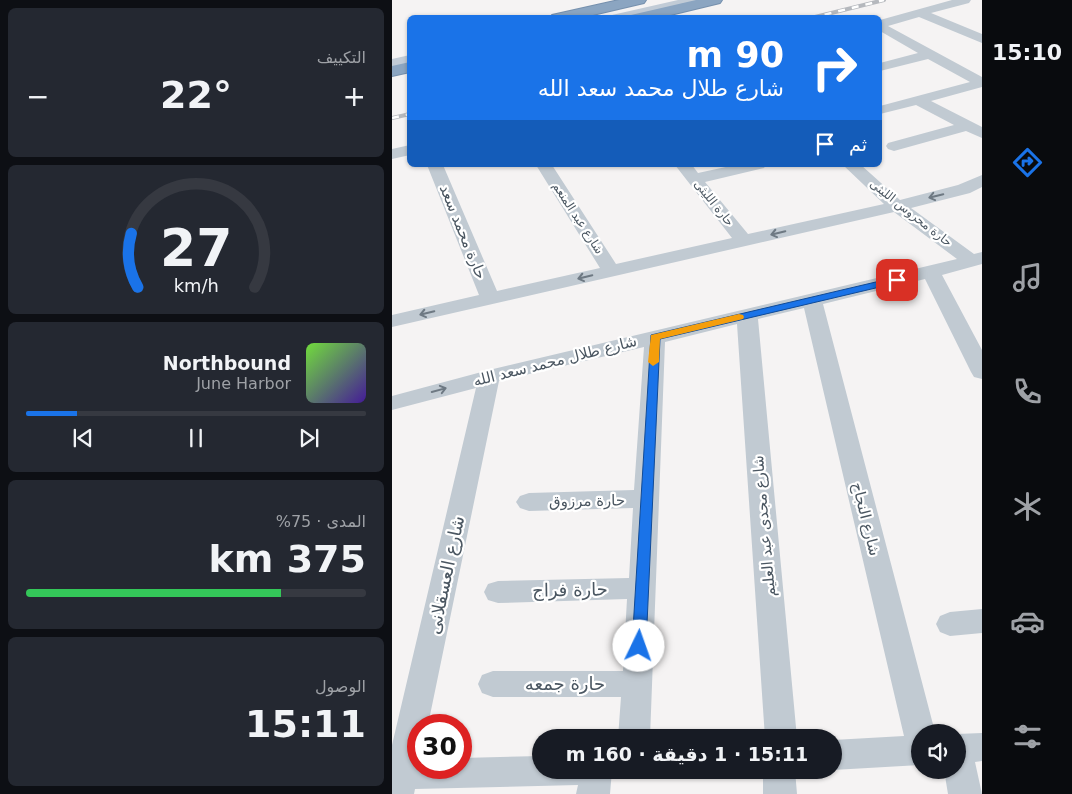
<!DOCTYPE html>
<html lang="ar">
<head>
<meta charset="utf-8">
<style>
  :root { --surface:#171b24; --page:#242831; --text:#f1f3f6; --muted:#9ea1a6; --line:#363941; --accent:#1a73e8 }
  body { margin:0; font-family:"DejaVu Sans",Vazirmatn,sans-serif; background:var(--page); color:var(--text); direction:rtl; height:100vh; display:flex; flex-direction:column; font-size:19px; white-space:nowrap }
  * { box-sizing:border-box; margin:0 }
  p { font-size:16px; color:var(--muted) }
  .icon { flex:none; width:28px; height:28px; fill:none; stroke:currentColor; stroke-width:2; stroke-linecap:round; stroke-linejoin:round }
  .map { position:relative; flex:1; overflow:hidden; direction:ltr }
  .panel { display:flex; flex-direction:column; gap:8px; padding:8px; background:#0d0f14; width:392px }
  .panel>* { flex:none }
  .top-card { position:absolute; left:15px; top:15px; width:475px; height:152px; border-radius:8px; box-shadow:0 1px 4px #0004; direction:rtl; background:#1a73e8; color:#fff; overflow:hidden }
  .tools { position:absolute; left:519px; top:724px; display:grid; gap:10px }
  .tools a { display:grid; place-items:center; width:55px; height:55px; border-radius:50%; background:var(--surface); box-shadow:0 1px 4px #0004; font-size:25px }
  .speed { position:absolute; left:15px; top:714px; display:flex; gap:10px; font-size:25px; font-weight:700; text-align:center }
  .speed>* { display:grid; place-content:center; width:65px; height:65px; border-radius:50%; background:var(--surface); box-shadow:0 1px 4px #0004; line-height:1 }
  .speed .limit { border:8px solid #d22; background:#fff; color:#111 }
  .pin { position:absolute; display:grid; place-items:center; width:42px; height:42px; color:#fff; margin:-21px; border-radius:10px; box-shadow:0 2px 8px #0006 }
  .me { position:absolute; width:55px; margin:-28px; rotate:3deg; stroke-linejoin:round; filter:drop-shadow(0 0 4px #0008) }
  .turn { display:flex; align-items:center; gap:18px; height:105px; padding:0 15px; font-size:22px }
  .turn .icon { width:65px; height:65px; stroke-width:2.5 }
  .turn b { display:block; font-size:35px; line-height:42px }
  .then { display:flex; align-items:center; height:48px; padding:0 15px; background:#0003; gap:10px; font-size:19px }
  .big { font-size:38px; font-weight:800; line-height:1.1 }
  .panel .widget { flex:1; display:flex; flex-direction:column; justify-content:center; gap:8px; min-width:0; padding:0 18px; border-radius:8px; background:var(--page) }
  .panel .dial { align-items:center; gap:0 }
  .dial svg { height:130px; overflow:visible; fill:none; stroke:var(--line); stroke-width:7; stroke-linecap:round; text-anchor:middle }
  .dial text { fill:var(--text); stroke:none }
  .song { display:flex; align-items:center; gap:15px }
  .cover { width:60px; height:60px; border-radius:8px; background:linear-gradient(135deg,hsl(100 70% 55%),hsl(260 70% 35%)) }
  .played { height:5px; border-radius:2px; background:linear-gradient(90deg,var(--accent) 15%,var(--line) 15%) }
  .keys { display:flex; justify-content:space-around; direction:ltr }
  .heat { display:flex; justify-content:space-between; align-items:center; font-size:28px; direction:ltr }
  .charge { height:8px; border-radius:4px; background:linear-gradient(90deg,#34c759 75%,var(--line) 0) }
  .trip { position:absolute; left:140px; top:729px; width:310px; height:50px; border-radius:25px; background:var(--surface); box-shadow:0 1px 4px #0004; font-weight:800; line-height:50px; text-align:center; direction:rtl }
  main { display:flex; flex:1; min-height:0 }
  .tabs { display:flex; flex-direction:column; width:90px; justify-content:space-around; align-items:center; background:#090b0e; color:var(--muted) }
  .tabs .icon { width:35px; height:35px }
  .tabs .selected { color:var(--accent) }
  .tabs b { font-size:22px; color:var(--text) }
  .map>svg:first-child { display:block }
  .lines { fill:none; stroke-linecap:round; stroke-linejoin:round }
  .highway-casing { stroke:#7690ad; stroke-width:2 }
  .street { fill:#c1cad2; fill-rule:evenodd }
  .secondary { fill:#c1cbd6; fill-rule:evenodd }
  .highway { fill:#8ba5c1; fill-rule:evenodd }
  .rail-casing { stroke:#b5b8bd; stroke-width:4 }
  .rail { stroke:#fff; stroke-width:2.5; stroke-dasharray:7; stroke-linecap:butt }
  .oneway { stroke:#6e7983 }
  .route { fill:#1a73e8; stroke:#114b97 }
  .slow { fill:#f59e0b }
  .labels { text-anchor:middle; stroke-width:4.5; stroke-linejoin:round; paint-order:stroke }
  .far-street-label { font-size:12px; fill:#4a5661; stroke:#fff }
  .street-label { font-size:15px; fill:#4a5661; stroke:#fff }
  .near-street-label { font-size:18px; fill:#4a5661; stroke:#fff }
</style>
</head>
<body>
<main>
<nav class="tabs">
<b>15:10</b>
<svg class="icon selected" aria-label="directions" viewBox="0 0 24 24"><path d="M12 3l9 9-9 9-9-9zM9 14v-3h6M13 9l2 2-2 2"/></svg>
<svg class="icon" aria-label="music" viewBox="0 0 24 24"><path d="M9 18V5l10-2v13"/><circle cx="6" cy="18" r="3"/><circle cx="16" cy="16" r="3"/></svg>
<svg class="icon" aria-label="phone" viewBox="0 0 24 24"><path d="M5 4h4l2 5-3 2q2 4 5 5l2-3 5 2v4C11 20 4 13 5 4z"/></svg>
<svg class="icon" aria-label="climate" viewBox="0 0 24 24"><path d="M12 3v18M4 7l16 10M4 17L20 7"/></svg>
<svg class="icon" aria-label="car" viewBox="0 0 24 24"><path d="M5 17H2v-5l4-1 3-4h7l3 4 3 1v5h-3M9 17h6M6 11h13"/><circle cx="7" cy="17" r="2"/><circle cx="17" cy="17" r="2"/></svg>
<svg class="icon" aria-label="filters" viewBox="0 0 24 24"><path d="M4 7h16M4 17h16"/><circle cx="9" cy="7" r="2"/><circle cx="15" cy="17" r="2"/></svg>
</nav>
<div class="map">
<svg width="590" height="794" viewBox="0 0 590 794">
  <rect width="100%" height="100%" fill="#f5f3f3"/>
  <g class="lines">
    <defs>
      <path id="highway" d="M227,0H254L252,3L188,18H158L160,15Z
        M304,0H330L328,3L266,18H237L239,15Z
        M18,62V72L0,76V66Z"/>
    </defs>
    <use href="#highway" class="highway-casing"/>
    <path class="street" d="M560,0H579L577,3L539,13L590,34V43L527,17L496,26L590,77V87L539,101L590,127V138L574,131L502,151L496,149L494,146L496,143L562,125L524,105L488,114V106L578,82L536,59L488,71V63L526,53L488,31V20Z
      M18,145V155L0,159V149Z
      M35,165H51L105,291L208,268L144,165H160L224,264L340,238L283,165H300L306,173L343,165H374L372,168L313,182L356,234L492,204L451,165H469L508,200L566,185L590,175V187L578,193L519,208L582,254L590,252V264L550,275L590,350V379L582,377L579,372L533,279L431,304L543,732H528V765L441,770V740L512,736L412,308L366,319L405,738H373L345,324L273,342L258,738H226L229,697H101L90,693L86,684L90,675L101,671H231L235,599L106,603L96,600L92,592L96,584L106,581L237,578L241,508L137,511L128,508L124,502L128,496L137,493L242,490L252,347L107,381L36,725H26V768H69V758L149,756V770H220L218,794H184L186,785L23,789L22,794H0V745L84,388L0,410V396L97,370L565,259L502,212L0,327V315L87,295Z
      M590,609V633L558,636L548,632L544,624L548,616L558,612Z
      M590,733V761L583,762L590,794H556L552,770H565V734Z
      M371,770H403L405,794H371Z"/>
    <path class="secondary" d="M286,0H313L311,3L248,18H218L220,15Z
      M18,55V65L0,69V59Z"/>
    <use href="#highway" class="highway"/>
    <defs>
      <path id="rail" d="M419,18L492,0
        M0,118L18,114"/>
    </defs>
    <use href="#rail" class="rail-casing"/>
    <use href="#rail" class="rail"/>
  </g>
  <defs><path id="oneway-shaft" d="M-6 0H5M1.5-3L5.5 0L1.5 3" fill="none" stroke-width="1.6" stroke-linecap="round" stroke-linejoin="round" transform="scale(1.25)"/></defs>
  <g class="oneway">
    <use href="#oneway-shaft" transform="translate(544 196) rotate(166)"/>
    <use href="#oneway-shaft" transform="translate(386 233) rotate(167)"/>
    <use href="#oneway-shaft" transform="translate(193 277) rotate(167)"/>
    <use href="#oneway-shaft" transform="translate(35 313) rotate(167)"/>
    <use href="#oneway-shaft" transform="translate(47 390) rotate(-15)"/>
  </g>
  <path class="route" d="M505,277L509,278V282L268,339L254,646L252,650L247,652L242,650L240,646L259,335Z"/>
  <path class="slow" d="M347,314L351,315L352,317L351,319L268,339L267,362L261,366L256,362L259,335Z"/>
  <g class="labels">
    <g class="far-street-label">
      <text transform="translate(322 203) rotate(51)" y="4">حارة الليثى</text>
      <text transform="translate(519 213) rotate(38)" y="4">حارة محروس الليثى</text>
      <text transform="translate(186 218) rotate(57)" y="4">شارع عبد المنعم</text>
    </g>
    <g class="street-label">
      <text transform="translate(71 232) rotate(68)" y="5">حارة محمد سعد</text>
      <text transform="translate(163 361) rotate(-14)" y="5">شارع طلال محمد سعد الله</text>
      <text transform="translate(195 501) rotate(-1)" y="5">حارة مرزوق</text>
      <text transform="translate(474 519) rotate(76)" y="5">شارع النجاح</text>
      <text transform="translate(372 526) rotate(-95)" y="5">شارع مجدى عبد العليم</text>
    </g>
    <g class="near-street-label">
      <text transform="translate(54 575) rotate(-78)" y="6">شارع العسقلانى</text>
      <text transform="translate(178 590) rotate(-1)" y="6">حارة فراج</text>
      <text x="173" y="690">حارة جمعه</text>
    </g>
  </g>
</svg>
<div class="tools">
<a><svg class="icon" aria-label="sound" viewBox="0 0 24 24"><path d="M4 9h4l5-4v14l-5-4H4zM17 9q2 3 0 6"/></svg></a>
</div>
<div class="speed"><div class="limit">30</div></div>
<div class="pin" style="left:505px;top:280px;background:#d93025"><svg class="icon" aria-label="arrive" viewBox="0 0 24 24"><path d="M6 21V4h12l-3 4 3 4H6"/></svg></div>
<svg class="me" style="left:247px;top:646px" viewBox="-20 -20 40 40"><circle r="19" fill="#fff"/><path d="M0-13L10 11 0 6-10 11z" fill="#1a73e8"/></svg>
<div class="trip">15:11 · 1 دقيقة · 160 m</div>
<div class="top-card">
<div class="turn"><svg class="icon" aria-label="right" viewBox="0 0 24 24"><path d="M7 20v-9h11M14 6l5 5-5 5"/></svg><div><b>90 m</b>شارع طلال محمد سعد الله</div></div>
<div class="then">ثم<svg class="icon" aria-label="arrive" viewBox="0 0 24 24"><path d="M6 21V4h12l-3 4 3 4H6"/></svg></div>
</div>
</div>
<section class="panel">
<div class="widget"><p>التكييف</p>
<div class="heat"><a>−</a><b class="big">22°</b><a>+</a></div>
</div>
<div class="widget dial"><svg viewBox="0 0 100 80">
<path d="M14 69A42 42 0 1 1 86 69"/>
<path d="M14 69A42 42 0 0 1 10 36" stroke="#1a73e8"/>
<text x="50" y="56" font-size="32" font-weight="700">27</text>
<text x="50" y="72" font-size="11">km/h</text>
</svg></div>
<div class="widget">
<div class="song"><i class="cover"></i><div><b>Northbound</b><p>June Harbor</p></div></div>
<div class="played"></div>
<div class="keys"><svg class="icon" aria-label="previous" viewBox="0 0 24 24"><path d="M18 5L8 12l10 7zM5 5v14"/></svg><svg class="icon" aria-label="pause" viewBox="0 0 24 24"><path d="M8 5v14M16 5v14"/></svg><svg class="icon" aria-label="next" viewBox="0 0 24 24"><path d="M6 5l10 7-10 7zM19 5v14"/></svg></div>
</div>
<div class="widget"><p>المدى · 75%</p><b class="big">375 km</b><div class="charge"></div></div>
<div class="widget"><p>الوصول</p><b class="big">15:11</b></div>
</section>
</main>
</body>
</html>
